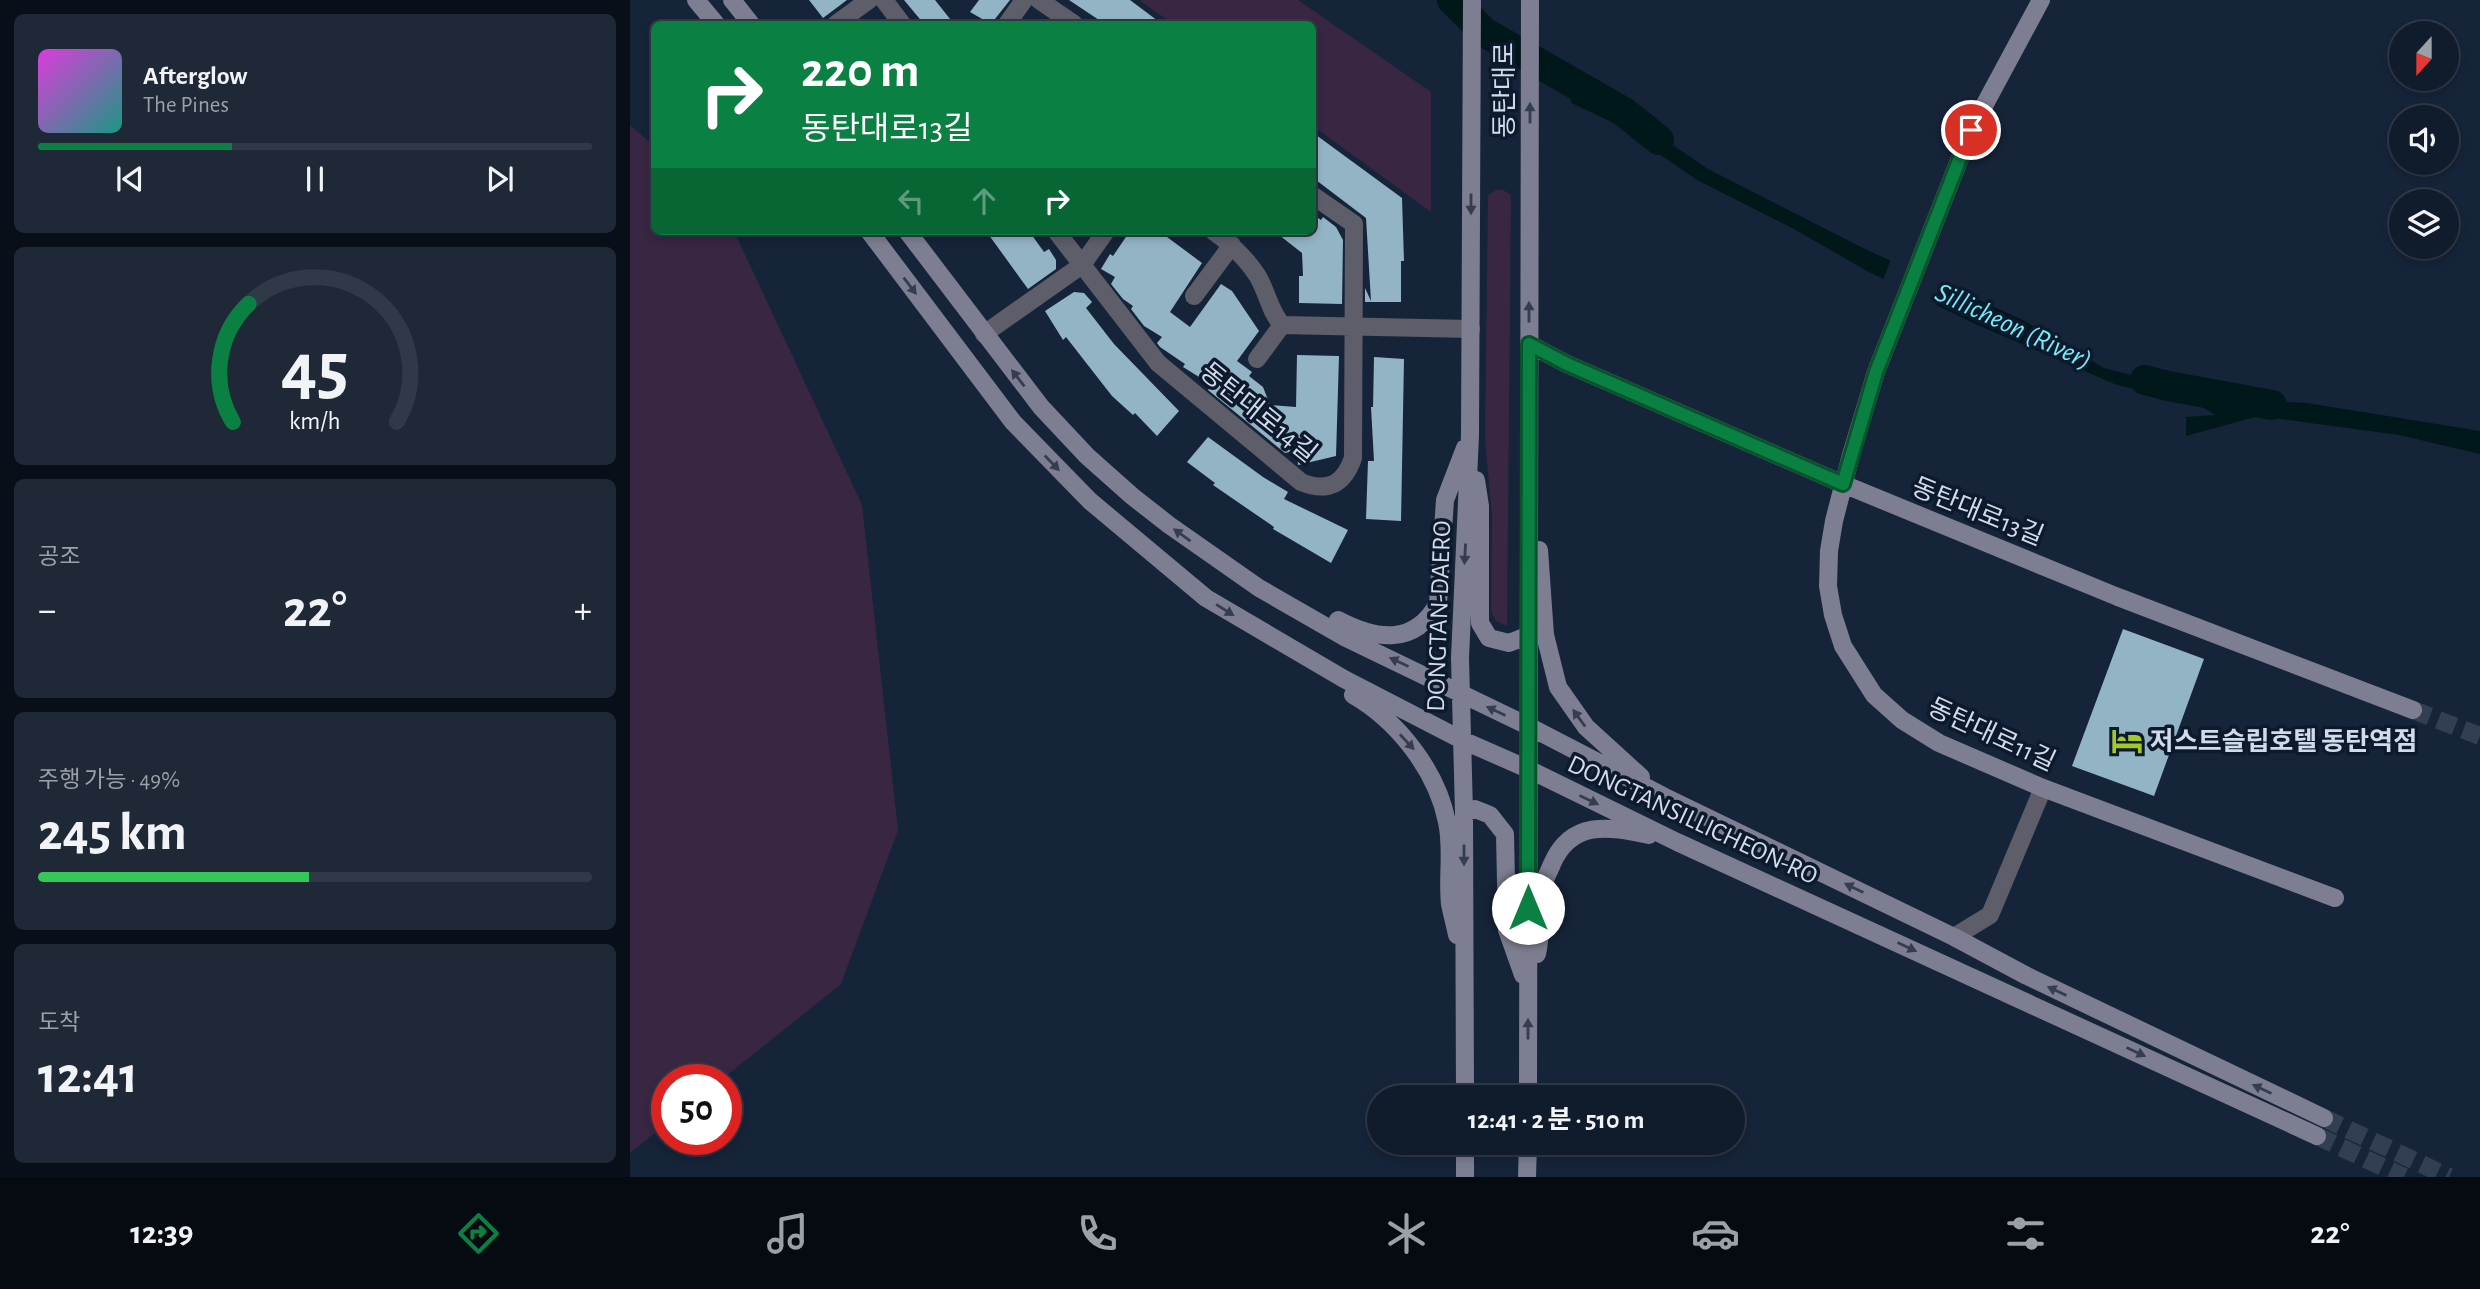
<!DOCTYPE html>
<html lang="ko">
<head>
<meta charset="utf-8">
<style>
  :root { --surface:#101b2b; --page:#1e2837; --text:#f1f3f6; --muted:#9ca1a9; --line:#303947; --accent:#0b8043 }
  body { margin:0; font-family:"Alegreya Sans","Noto Sans KR",sans-serif; background:var(--page); color:var(--text); height:100vh; display:flex; flex-direction:column; font-size:26px; white-space:nowrap }
  * { box-sizing:border-box; margin:0 }
  p { font-size:23px; color:var(--muted) }
  .icon { flex:none; width:38px; height:38px; fill:none; stroke:currentColor; stroke-width:2; stroke-linecap:round; stroke-linejoin:round }
  .map { position:relative; flex:1; overflow:hidden }
  .panel { display:flex; flex-direction:column; gap:14px; padding:14px; background:#090f18; width:630px }
  .panel>* { flex:none }
  .top-card { position:absolute; left:21px; top:21px; width:665px; height:214px; border-radius:10px; box-shadow:0 4px 10px #0003,0 0 0 2px var(--line); background:#0b8043; color:#fff; overflow:hidden }
  .needle { width:46px; rotate:201deg }
  .controls { position:absolute; left:1759px; top:21px; display:grid; gap:14px }
  .controls a { display:grid; place-items:center; width:70px; height:70px; border-radius:50%; background:var(--surface); box-shadow:0 4px 10px #0003,0 0 0 2px var(--line); font-size:35px }
  .speed { position:absolute; left:21px; top:1064px; display:flex; gap:14px; font-size:35px; font-weight:700; text-align:center }
  .speed>* { display:grid; place-content:center; width:91px; height:91px; border-radius:50%; background:var(--surface); box-shadow:0 4px 10px #0003,0 0 0 2px var(--line); line-height:1 }
  .speed .limit { border:10px solid #d22; background:#fff; color:#111 }
  .pin { position:absolute; display:grid; place-items:center; width:60px; height:60px; color:#fff; margin:-30px; border:4px solid #fff; border-radius:50%; box-shadow:0 2px 7px #0007 }
  .me { position:absolute; width:77px; margin:-38px; rotate:0deg; stroke-linejoin:round; filter:drop-shadow(0 0 5px #0008) }
  .turn { display:flex; align-items:center; gap:24px; height:147px; padding:0 35px; font-size:32px }
  .turn .icon { width:91px; height:91px; stroke-width:2.5 }
  .turn b { display:block; font-size:49px; line-height:60px }
  .lanes { display:flex; align-items:center; height:66px; padding:0 35px; background:#0003; justify-content:center; gap:35px; direction:ltr }
  .lanes .off { opacity:.35 }
  .big { font-size:52px; font-weight:700; line-height:1.1 }
  .panel .widget { flex:1; display:flex; flex-direction:column; justify-content:center; gap:10px; min-width:0; padding:0 24px; border-radius:10px; background:var(--page) }
  .panel .dial { align-items:center; gap:0 }
  .dial svg { height:182px; overflow:visible; fill:none; stroke:var(--line); stroke-width:7; stroke-linecap:round; text-anchor:middle }
  .dial text { fill:var(--text); stroke:none }
  .song { display:flex; align-items:center; gap:21px }
  .cover { width:84px; height:84px; border-radius:10px; background:linear-gradient(135deg,hsl(300 70% 55%),hsl(170 70% 35%)) }
  .played { height:7px; border-radius:4px; background:linear-gradient(90deg,var(--accent) 35%,var(--line) 35%) }
  .keys { display:flex; justify-content:space-around; direction:ltr }
  .heat { display:flex; justify-content:space-between; align-items:center; font-size:38px; direction:ltr }
  .charge { height:10px; border-radius:5px; background:linear-gradient(90deg,#34c759 49%,var(--line) 0) }
  .trip { position:absolute; left:737px; top:1085px; width:378px; height:70px; border-radius:35px; background:var(--surface); box-shadow:0 4px 10px #0003,0 0 0 2px var(--line); font-weight:700; line-height:70px; text-align:center }
  .dock { display:flex; height:112px; justify-content:space-around; align-items:center; background:#060b11; color:var(--muted) }
  .dock .icon { width:49px; height:49px }
  .dock .on { color:var(--accent) }
  .dock b { font-size:32px; color:var(--text) }
  main { display:flex; flex:1; min-height:0 }
  .map>svg:first-child { display:block }
  .green { fill:#382643 }
  .water { fill:#01181a }
  .pier { fill:#162439 }
  .lines { fill:none; stroke-linecap:round; stroke-linejoin:round }
  .river { stroke:#01181a; stroke-width:30 }
  .building { fill:#93b4c5 }
  .secondary-tunnel { stroke:#323f53; stroke-width:18; stroke-dasharray:18 9; stroke-linecap:butt }
  .street { stroke:#5e5e6a; stroke-width:18 }
  .secondary { stroke:#7e7e92; stroke-width:18 }
  .oneway { fill:#353d51 }
  .route-casing { stroke:#07532c; stroke-width:18 }
  .route { stroke:#0b8043; stroke-width:12 }
  .labels { text-anchor:middle; stroke-width:7; stroke-linejoin:round; paint-order:stroke }
  .street-label { font-size:26px; fill:#d1dbe9; stroke:#0d1a2e }
  .poi-label { font-size:26px; font-weight:bold; fill:#d1dbe9; stroke:#0d1a2e; text-anchor:start }
  .water-label { font-size:28px; font-style:italic; fill:#75edf8; stroke:#0d1a2e }
</style>
</head>
<body>
<main>
<section class="panel">
<div class="widget">
<div class="song"><i class="cover"></i><div><b>Afterglow</b><p>The Pines</p></div></div>
<div class="played"></div>
<div class="keys"><svg class="icon" aria-label="previous" viewBox="0 0 24 24"><path d="M18 5L8 12l10 7zM5 5v14"/></svg><svg class="icon" aria-label="pause" viewBox="0 0 24 24"><path d="M8 5v14M16 5v14"/></svg><svg class="icon" aria-label="next" viewBox="0 0 24 24"><path d="M6 5l10 7-10 7zM19 5v14"/></svg></div>
</div>
<div class="widget dial"><svg viewBox="0 0 100 80">
<path d="M14 69A42 42 0 1 1 86 69"/>
<path d="M14 69A42 42 0 0 1 21 17" stroke="#0b8043"/>
<text x="50" y="56" font-size="32" font-weight="700">45</text>
<text x="50" y="72" font-size="11">km/h</text>
</svg></div>
<div class="widget"><p>공조</p>
<div class="heat"><a>−</a><b class="big">22°</b><a>+</a></div>
</div>
<div class="widget"><p>주행 가능 · 49%</p><b class="big">245 km</b><div class="charge"></div></div>
<div class="widget"><p>도착</p><b class="big">12:41</b></div>
</section>
<div class="map">
<svg width="1850" height="1177" viewBox="0 0 1850 1177">
  <rect width="100%" height="100%" fill="#162439"/>
  <path class="green" d="M509,0H668L801,92V212L683,126L682,24H543Z
    M0,125L24,146V231H104L232,505L268,830L211,984L91,1080H37V1123L0,1153Z
    M866,190H873L881,195L877,626L866,621L861,611L862,517L855,439L858,195Z"/>
  <path class="water" d="M874,55L994,112L1078,169L1237,250L1393,320L1474,368L1551,388L1609,399L1677,403L1850,431V454L1769,435L1629,416L1556,436V417L1586,415L1563,402L1487,385L1343,323L1237,271L1162,228L1067,180L984,123L871,70Z"/>
  <path class="pier" d="M873,51L941,83V107L869,73L868,70Z
    M1262,257L1314,281L1304,308L1252,282Z"/>
  <g class="lines">
    <path class="river" d="M822,0L854,32L994,112L1029,140
      M1515,380L1538,386L1642,405"/>
  </g>
  <path class="building" d="M179,0H217L193,18Z
    M274,0H305L324,24H294Z
    M349,0H380L361,24L340,12Z
    M439,0H500L532,24H475Z
    M682,132L772,198L774,261H771V302H735V288L741,301L736,218L682,177Z
    M682,214L691,220L693,217L706,227L713,240L712,304L669,303V276H673L672,253L644,231H682Z
    M356,231H399L414,252L419,249L426,260V269L398,289Z
    M500,231H529L572,263L540,312L560,327L591,284L602,291L629,331L607,361L622,372L619,376L633,387L640,405L666,407L667,355L709,356L706,456L668,465L667,450L655,453L578,390L582,385L553,367L555,364L530,347L527,343L532,337L514,326L501,309L503,306L493,299L481,284L485,277L471,269L480,254L483,256Z
    M444,292L454,293L462,302L456,308L484,344L549,411L527,436L505,413L503,415L482,396L436,337L433,340L415,311Z
    M744,357L774,359L771,521L736,519L738,461H744L741,407H743Z
    M578,437L633,477L658,492L654,499L718,530L701,563L643,529L644,527L583,485L585,483L557,462Z
    M1493,629L1574,659L1524,796L1442,766Z"/>
  <g class="lines">
    <path class="secondary-tunnel" d="M1783,710L1850,736
      M1694,1118L1819,1177
      M1687,1136L1774,1177"/>
    <path class="street" d="M254,0L272,24
      M409,0L444,24
      M206,24L239,0
      M377,24L394,0
      M426,231L528,363L671,482C698,493 714,484 723,458L724,224L682,195
      M583,231C600,243 615,257 627,275C637,291 639,310 652,325L841,329
      M564,296L602,245
      M354,334L452,265L476,231
      M627,359L652,325
      M1324,937L1360,915L1413,788"/>
    <path class="secondary" d="M66,0L86,24
      M102,0L121,24
      M1411,0L1341,130L1246,372L1221,455L1204,521L1199,551L1198,586L1203,615L1213,646L1244,695L1272,720L1309,743L1413,788L1705,898
      M239,231L383,422L460,501L576,598L714,679L832,740L898,769L1047,842L1687,1136
      M277,231L411,407L457,456L502,496L539,525L629,588L716,638L898,726L1035,797L1324,937L1397,976L1694,1118
      M899,344L937,364L1213,484L1488,597L1783,710
      M846,480L850,506V623L859,638L879,643L899,635
      M909,550L915,635L928,687L956,727L1011,777
      M708,620C746,640 785,646 808,603L815,500L835,448
      M723,695C768,721 807,771 817,822C823,849 817,877 820,904C822,914 825,925 827,935
      M834,813L845,809L860,815L875,834L877,930L893,975
      M907,954C912,933 909,911 912,890C913,881 919,872 922,864C941,820 978,826 1019,835
      M835,1097L834,813L830,658L840,435L842,0
      M898,1097L900,0
      M835,1143V1177
      M897,1177L898,1143"/>
  </g>
  <defs><path id="oneway-solid" d="M-6-.8H1V-3.2L6.5 0L1 3.2V.8H-6Z" transform="scale(1.75)"/></defs>
  <g class="oneway">
    <use href="#oneway-solid" transform="translate(900 113) rotate(-90)"/>
    <use href="#oneway-solid" transform="translate(841 204) rotate(90)"/>
    <use href="#oneway-solid" transform="translate(280 286) rotate(53)"/>
    <use href="#oneway-solid" transform="translate(899 312) rotate(-90)"/>
    <use href="#oneway-solid" transform="translate(388 378) rotate(-128)"/>
    <use href="#oneway-solid" transform="translate(422 463) rotate(46)"/>
    <use href="#oneway-solid" transform="translate(552 535) rotate(-144)"/>
    <use href="#oneway-solid" transform="translate(835 554) rotate(93)"/>
    <use href="#oneway-solid" transform="translate(595 610) rotate(32)"/>
    <use href="#oneway-solid" transform="translate(769 662) rotate(-155)"/>
    <use href="#oneway-solid" transform="translate(866 711) rotate(-155)"/>
    <use href="#oneway-solid" transform="translate(949 718) rotate(-126)"/>
    <use href="#oneway-solid" transform="translate(777 742) rotate(47)"/>
    <use href="#oneway-solid" transform="translate(959 800) rotate(26)"/>
    <use href="#oneway-solid" transform="translate(834 855) rotate(90)"/>
    <use href="#oneway-solid" transform="translate(1224 888) rotate(-154)"/>
    <use href="#oneway-solid" transform="translate(1277 947) rotate(25)"/>
    <use href="#oneway-solid" transform="translate(1427 991) rotate(-155)"/>
    <use href="#oneway-solid" transform="translate(898 1029) rotate(-90)"/>
    <use href="#oneway-solid" transform="translate(1506 1052) rotate(25)"/>
    <use href="#oneway-solid" transform="translate(1632 1089) rotate(-155)"/>
  </g>
  <g class="lines">
    <defs>
      <path id="route" d="M898,908L899,344L937,364L1213,484L1246,372L1341,130"/>
    </defs>
    <use href="#route" class="route-casing"/>
    <use href="#route" class="route"/>
  </g>
  <defs>
    <symbol id="hotel-bare" viewBox="-9 -9 18 18"><path d="M-6-4.5h1.5V1H6V5H4.5V3h-9V5H-6ZM-4 0a1.8 1.8 0 1 1 3.6 0ZM.5 0V-2.5h3Q6-2.5 6 0Z" fill="#a3c926" stroke="#0d1a2e" stroke-width="2.5" paint-order="stroke"/></symbol>
  </defs>
  <g fill-rule="evenodd">
    <use href="#hotel-bare" x="1475" y="719" width="44" height="44"/>
  </g>
  <g class="labels">
    <g class="street-label">
      <text transform="translate(874 90) rotate(-90)" y="9">동탄대로</text>
      <text transform="translate(629 412) rotate(39)" y="9">동탄대로14길</text>
      <text transform="translate(1348 511) rotate(22)" y="9">동탄대로13길</text>
      <text transform="translate(808 616) rotate(-88)" y="9">DONGTAN-DAERO</text>
      <text transform="translate(1362 734) rotate(25)" y="9">동탄대로11길</text>
      <text transform="translate(1063 819) rotate(25)" y="9">DONGTANSILLICHEON-RO</text>
    </g>
    <g class="poi-label">
      <text x="1520" y="750">저스트슬립호텔 동탄역점</text>
    </g>
    <g class="water-label">
      <text transform="translate(1384 325) rotate(25)" y="10">Sillicheon (River)</text>
    </g>
  </g>
</svg>
<div class="controls">
<a><svg class="needle" viewBox="-14 -14 28 28"><path d="M0-13l5 13h-10z" fill="#e53935"/><path d="M0 13l5-13h-10z" fill="#9ca1a9"/></svg></a>
<a><svg class="icon" aria-label="sound" viewBox="0 0 24 24"><path d="M4 9h4l5-4v14l-5-4H4zM17 9q2 3 0 6"/></svg></a>
<a><svg class="icon" aria-label="layers" viewBox="0 0 24 24"><path d="M12 4l9 5-9 5-9-5zM3 14l9 5 9-5"/></svg></a>
</div>
<div class="speed"><div class="limit">50</div></div>
<div class="pin" style="left:1341px;top:130px;background:#d93025"><svg class="icon" aria-label="arrive" viewBox="0 0 24 24"><path d="M6 21V4h12l-3 4 3 4H6"/></svg></div>
<svg class="me" style="left:898px;top:908px" viewBox="-20 -20 40 40"><circle r="19" fill="#fff"/><path d="M0-13L10 11 0 6-10 11z" fill="#0b8043"/></svg>
<div class="trip">12:41 · 2 분 · 510 m</div>
<div class="top-card">
<div class="turn"><svg class="icon" aria-label="right" viewBox="0 0 24 24"><path d="M7 20v-9h11M14 6l5 5-5 5"/></svg><div><b>220 m</b>동탄대로13길</div></div>
<div class="lanes"><svg class="icon off" aria-label="left" viewBox="0 0 24 24"><path d="M17 20v-9H6M10 6l-5 5 5 5"/></svg><svg class="icon off" aria-label="ahead" viewBox="0 0 24 24"><path d="M12 20V5M6 11l6-6 6 6"/></svg><svg class="icon" aria-label="right" viewBox="0 0 24 24"><path d="M7 20v-9h11M14 6l5 5-5 5"/></svg></div>
</div>
</div>
</main>
<nav class="dock">
<b>12:39</b>
<svg class="icon on" aria-label="directions" viewBox="0 0 24 24"><path d="M12 3l9 9-9 9-9-9zM9 14v-3h6M13 9l2 2-2 2"/></svg>
<svg class="icon" aria-label="music" viewBox="0 0 24 24"><path d="M9 18V5l10-2v13"/><circle cx="6" cy="18" r="3"/><circle cx="16" cy="16" r="3"/></svg>
<svg class="icon" aria-label="phone" viewBox="0 0 24 24"><path d="M5 4h4l2 5-3 2q2 4 5 5l2-3 5 2v4C11 20 4 13 5 4z"/></svg>
<svg class="icon" aria-label="climate" viewBox="0 0 24 24"><path d="M12 3v18M4 7l16 10M4 17L20 7"/></svg>
<svg class="icon" aria-label="car" viewBox="0 0 24 24"><path d="M5 17H2v-5l4-1 3-4h7l3 4 3 1v5h-3M9 17h6M6 11h13"/><circle cx="7" cy="17" r="2"/><circle cx="17" cy="17" r="2"/></svg>
<svg class="icon" aria-label="filters" viewBox="0 0 24 24"><path d="M4 7h16M4 17h16"/><circle cx="9" cy="7" r="2"/><circle cx="15" cy="17" r="2"/></svg>
<b>22°</b>
</nav>
</body>
</html>
